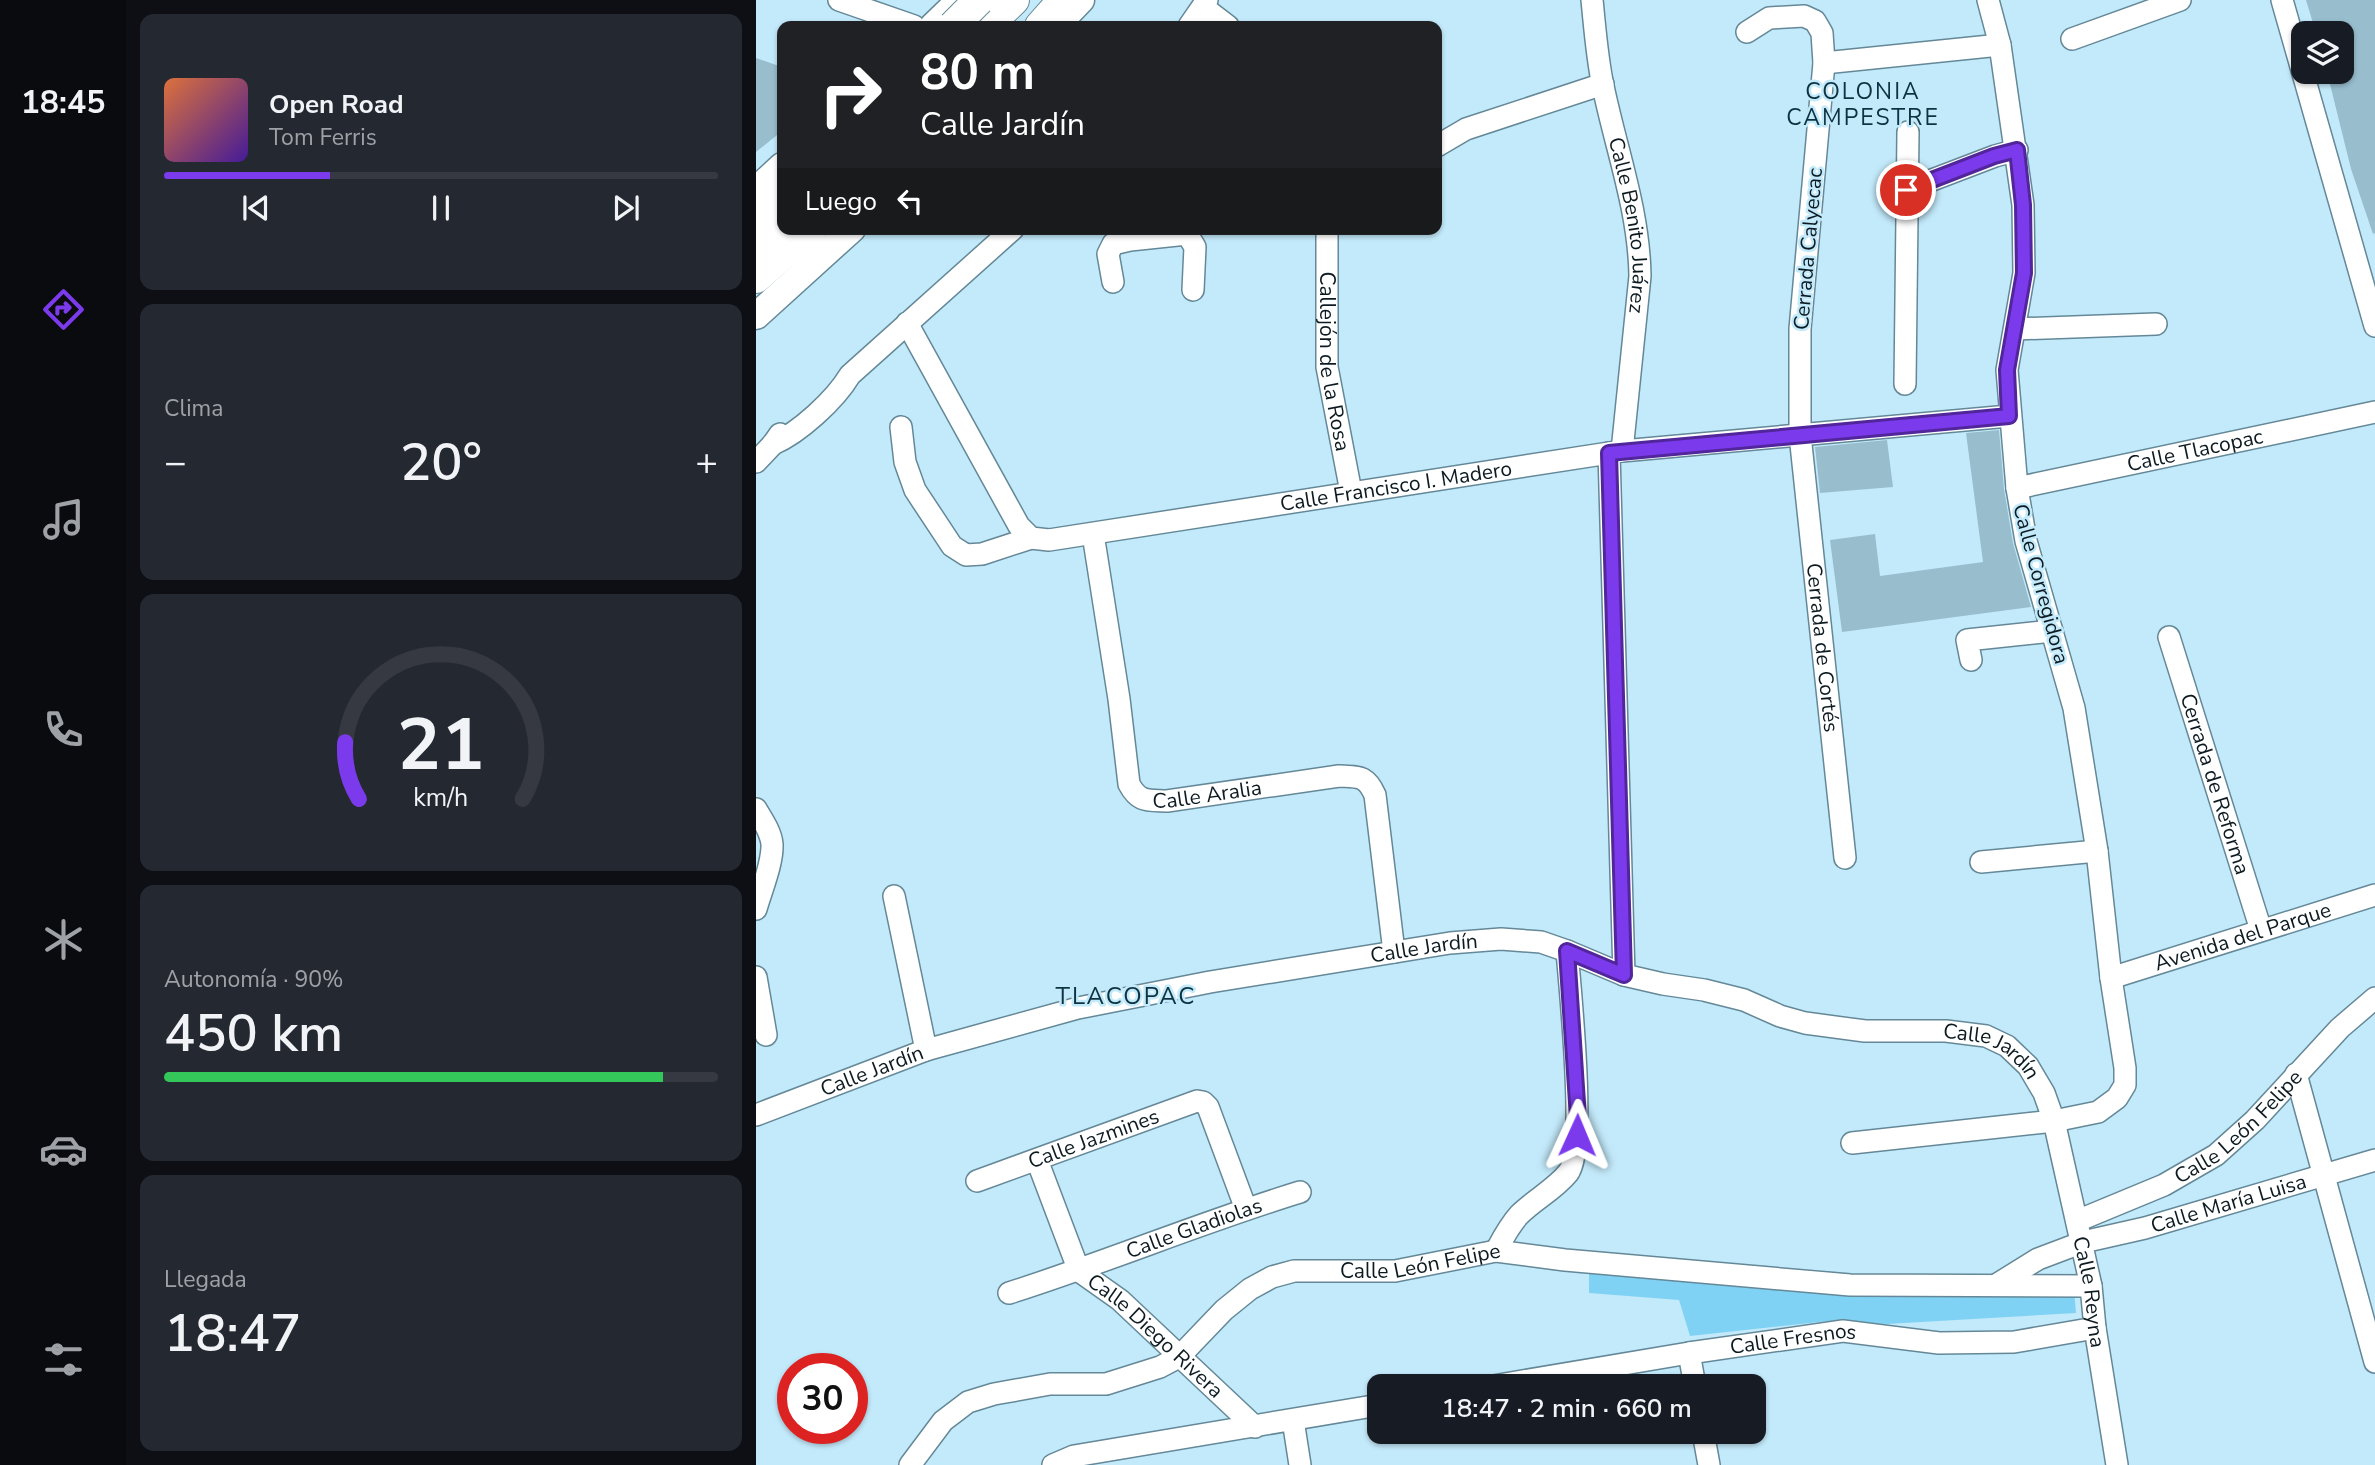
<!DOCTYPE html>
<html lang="es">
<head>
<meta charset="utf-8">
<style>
  :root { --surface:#171b24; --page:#242831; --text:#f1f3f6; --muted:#9ea1a6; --line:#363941; --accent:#7c3aed }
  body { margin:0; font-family:"Nunito Sans",sans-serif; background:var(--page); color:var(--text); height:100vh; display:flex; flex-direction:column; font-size:26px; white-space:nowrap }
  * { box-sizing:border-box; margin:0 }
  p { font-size:23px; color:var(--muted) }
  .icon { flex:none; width:38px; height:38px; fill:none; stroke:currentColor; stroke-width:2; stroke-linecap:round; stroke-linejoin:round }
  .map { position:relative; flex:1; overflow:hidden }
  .side { display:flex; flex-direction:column; gap:14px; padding:14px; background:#0d0f14; width:630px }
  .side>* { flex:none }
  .top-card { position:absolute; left:21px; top:21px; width:665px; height:214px; border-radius:14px; box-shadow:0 2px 5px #0004; background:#202124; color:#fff; overflow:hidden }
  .controls { position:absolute; left:1535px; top:21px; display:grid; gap:14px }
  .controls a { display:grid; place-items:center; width:63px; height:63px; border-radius:14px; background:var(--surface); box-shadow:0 2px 5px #0004; font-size:35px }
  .speed { position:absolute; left:21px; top:1353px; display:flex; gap:14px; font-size:35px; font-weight:700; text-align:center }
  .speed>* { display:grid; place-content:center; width:91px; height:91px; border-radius:50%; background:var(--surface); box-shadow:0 2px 5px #0004; line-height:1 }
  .speed .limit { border:10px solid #d22; background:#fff; color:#111 }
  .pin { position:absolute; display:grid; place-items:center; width:60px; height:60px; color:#fff; margin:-30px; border:4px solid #fff; border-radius:50%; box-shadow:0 2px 7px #0007 }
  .me { position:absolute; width:77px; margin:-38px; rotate:1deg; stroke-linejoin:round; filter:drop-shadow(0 0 5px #0008) }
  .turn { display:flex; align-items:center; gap:24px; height:147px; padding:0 28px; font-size:32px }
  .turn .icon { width:91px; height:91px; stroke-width:2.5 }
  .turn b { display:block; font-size:49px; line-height:60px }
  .then { display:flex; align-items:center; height:66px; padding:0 28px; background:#0003; gap:14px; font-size:26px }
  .big { font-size:52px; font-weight:600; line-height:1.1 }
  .side .card { flex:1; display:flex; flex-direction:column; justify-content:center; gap:10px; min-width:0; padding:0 24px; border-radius:14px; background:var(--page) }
  .side .dial { align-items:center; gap:0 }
  .dial svg { height:182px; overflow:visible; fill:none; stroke:var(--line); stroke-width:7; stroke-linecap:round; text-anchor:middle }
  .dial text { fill:var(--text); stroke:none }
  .song { display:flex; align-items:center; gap:21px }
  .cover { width:84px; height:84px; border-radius:10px; background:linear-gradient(135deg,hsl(20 70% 55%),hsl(260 70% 35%)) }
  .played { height:7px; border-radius:4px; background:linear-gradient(90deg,var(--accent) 30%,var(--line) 30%) }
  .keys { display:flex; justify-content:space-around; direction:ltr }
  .heat { display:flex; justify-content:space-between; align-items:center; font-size:38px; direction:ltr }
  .charge { height:10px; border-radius:5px; background:linear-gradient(90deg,#34c759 90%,var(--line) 0) }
  .trip { position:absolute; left:611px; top:1374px; width:399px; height:70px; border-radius:14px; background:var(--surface); box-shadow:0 2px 5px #0004; font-weight:600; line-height:70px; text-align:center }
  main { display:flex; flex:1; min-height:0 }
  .dock { display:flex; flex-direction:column; width:126px; justify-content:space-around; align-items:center; background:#090b0e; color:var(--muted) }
  .dock .icon { width:49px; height:49px }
  .dock .selected { color:var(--accent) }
  .dock b { font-size:32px; color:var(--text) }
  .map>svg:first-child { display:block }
  .green { fill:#80d2f4 }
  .building { fill:#98bece }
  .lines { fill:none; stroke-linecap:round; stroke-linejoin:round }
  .minor-casing { stroke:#648897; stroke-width:24 }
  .major-casing { stroke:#648897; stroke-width:29 }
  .highway-casing { stroke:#648897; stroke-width:32 }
  .minor { stroke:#fff; stroke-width:21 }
  .major { stroke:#fff; stroke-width:26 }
  .highway { stroke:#fff; stroke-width:30 }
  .highway-bridge-casing { stroke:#648897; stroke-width:32; stroke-linecap:butt }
  .highway-bridge { stroke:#fff; stroke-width:30 }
  .route-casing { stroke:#51269a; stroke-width:18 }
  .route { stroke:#7c3aed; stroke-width:12 }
  .labels { text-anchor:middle; stroke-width:5; stroke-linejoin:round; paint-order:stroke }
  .street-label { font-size:21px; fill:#0d1b21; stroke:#c3eafb }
  .neighbourhood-label { font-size:23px; letter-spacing:2px; fill:#0e323f; stroke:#c3eafb }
  .quarter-label { font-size:24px; letter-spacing:2px; fill:#0e323f; stroke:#c3eafb }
</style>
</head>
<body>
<main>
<nav class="dock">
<b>18:45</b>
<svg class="icon selected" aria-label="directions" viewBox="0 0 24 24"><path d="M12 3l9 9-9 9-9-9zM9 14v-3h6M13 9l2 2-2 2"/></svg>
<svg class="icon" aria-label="music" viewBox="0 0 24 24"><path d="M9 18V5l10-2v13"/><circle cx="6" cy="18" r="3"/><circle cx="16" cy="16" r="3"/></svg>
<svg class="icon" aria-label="phone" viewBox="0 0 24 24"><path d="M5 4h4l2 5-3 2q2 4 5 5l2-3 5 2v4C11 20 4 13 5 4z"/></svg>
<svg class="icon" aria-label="climate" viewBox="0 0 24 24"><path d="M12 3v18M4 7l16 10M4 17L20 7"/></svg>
<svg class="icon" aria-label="car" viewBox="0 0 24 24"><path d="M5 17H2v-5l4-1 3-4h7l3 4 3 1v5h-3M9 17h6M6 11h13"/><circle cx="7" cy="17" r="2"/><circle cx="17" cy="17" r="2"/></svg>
<svg class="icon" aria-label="filters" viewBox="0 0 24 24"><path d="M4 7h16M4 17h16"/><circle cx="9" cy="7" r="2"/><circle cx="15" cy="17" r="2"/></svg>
</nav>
<section class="side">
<div class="card">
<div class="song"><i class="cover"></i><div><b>Open Road</b><p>Tom Ferris</p></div></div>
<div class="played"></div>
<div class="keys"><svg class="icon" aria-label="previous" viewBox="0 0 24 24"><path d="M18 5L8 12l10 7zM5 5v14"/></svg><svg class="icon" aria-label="pause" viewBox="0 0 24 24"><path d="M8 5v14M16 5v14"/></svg><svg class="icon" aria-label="next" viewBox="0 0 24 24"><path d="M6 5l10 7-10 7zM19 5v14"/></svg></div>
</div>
<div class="card"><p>Clima</p>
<div class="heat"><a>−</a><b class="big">20°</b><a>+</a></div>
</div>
<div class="card dial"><svg viewBox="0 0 100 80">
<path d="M14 69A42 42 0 1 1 86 69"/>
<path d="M14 69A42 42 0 0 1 8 44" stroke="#7c3aed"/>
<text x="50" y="56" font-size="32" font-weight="700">21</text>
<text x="50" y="72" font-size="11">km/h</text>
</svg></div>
<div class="card"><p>Autonomía · 90%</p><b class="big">450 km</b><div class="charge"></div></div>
<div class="card"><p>Llegada</p><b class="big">18:47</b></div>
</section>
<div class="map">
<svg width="1619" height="1465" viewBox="0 0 1619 1465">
  <rect width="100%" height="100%" fill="#c3eafb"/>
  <path class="green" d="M833,1265L1184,1286L1317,1277L1320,1313L1131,1324L1072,1321L934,1336L923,1300L833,1293Z"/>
  <path class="building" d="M1550,0H1619V233L1617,234L1595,169L1571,72H1586V33H1560Z
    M0,58L26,67V131L0,152Z
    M1243,430L1248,489L1257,543L1275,607L1086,632L1074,540L1119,534L1124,576L1227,562L1210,433Z
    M1131,440L1137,487L1064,493L1059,447Z"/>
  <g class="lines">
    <defs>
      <g id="minor">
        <path d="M83,0L158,26"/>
        <path id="s1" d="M836,0C839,29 841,58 847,86C860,149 883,210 884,276L866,451"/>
        <path d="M1526,0L1619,326"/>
        <path d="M447,7L472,26"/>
        <path d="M433,26L451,0"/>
        <path id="s2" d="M991,32L1013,18L1048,16L1059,21L1066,33L1068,63L1044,329V435L1089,858"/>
        <path d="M1316,39L1424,0"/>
        <path d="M1068,63L1244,45"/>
        <path d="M681,146L710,129L847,84"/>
        <path d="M1150,190L1239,156L1261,150"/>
        <path d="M428,229L439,247L437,290"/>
        <path id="s3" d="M571,229V367L595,492"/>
        <path d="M357,282L352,254L357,244L374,240L431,234"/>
        <path id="s4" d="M151,323L263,526L275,538L293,540L866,451L1253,416"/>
        <path d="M1259,329L1400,324"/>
        <path d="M1149,384L1152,132"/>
        <path d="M145,427L149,462L159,490L196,546L210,555L226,554L275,538"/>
        <path d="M17,444C43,433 79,400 94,375L257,229"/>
        <path d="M853,453L868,975"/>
        <path d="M0,462L17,444L24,434"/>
        <path id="s5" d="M1261,488L1619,412"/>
        <path id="s6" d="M337,534L363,699L373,784C383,803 392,800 411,801L583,776C603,777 610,775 619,795L638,952"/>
        <path id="s7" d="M1413,637L1505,930"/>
        <path d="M1215,660L1211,640L1296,631"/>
        <path d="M0,809C6,819 15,832 16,844C17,863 5,891 0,909"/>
        <path d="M1225,862L1341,851"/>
        <path d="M138,896L170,1050"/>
        <path d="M0,977L10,1035"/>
        <path id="s8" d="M1355,978L1619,895"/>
        <path d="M1540,1074L1619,1362"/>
        <path id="s9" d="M0,1115L170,1050L322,1008L454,982L694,943L745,939L785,942L811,951L868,975L907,984L948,990L988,1000L1024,1016L1049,1023L1109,1031H1190L1230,1036L1251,1046L1272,1066L1288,1093L1298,1121L1335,1286L1339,1328L1361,1465"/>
        <path d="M1096,1143L1298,1121L1342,1112L1361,1098L1369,1085V1068L1355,978L1341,851L1318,708L1270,541L1261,488L1251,370L1268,273L1267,205L1244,45L1232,0"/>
        <path id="s10" d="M281,1160L323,1271L364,1300L499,1427"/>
        <path id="s11" d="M221,1181L441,1101L447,1102L452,1107L490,1209"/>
        <path id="s12" d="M1321,1221L1408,1185L1460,1155L1499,1120L1584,1028L1619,998"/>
        <path d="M740,1251C747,1238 753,1226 763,1215C778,1200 798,1190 812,1173C831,1150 814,989 811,951"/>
        <path id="s13" d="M1240,1285L1282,1259L1327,1242L1389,1228L1619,1160"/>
        <path id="s14" d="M253,1293C351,1262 446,1222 544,1192"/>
        <path d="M933,1353L939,1386"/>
        <path id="s15" d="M737,1386L933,1353L1087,1331L1183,1343L1258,1342L1339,1328"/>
        <path d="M537,1420L544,1465"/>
        <path d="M947,1432L953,1465"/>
        <path id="s16" d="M154,1465L187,1421L212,1402L238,1394L294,1384H350L404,1367L423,1357L468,1310L494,1289L516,1277L538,1271H639L740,1251L809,1260L1094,1285L1335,1286"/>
        <path d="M297,1465L318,1456L623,1405"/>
      </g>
      <path id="major" d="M177,26L204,0
        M300,26L325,0
        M0,190L26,166
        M0,316L96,229"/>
      <path id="highway" d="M231,26L258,0
        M284,26L307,0
        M0,210L26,186
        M0,245L26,220
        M0,278L56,229"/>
    </defs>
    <use href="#minor" class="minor-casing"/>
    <use href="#major" class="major-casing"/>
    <use href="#highway" class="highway-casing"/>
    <use href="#minor" class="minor"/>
    <use href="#major" class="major"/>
    <use href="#highway" class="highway"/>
    <defs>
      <path id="highway-bridge" d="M197,26L223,0"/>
    </defs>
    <use href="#highway-bridge" class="highway-bridge-casing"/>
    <use href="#highway-bridge" class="highway-bridge"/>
  </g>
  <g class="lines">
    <defs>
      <path id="route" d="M821,1135L822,1118L811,951L868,975L853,453L1253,416L1251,370L1268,273L1267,205L1261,150L1238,156L1150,190"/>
    </defs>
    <use href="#route" class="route-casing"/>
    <use href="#route" class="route"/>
  </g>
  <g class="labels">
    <g class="street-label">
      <text dy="7" stroke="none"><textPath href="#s1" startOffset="229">Calle Benito Juárez</textPath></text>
      <text transform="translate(1052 249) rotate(-85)" y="7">Cerrada Calyecac</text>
      <text dy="7" stroke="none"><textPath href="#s3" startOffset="133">Callejón de la Rosa</textPath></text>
      <text dy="7" stroke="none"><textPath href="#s5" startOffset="182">Calle Tlacopac</textPath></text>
      <text dy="7" stroke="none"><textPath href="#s4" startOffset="618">Calle Francisco I. Madero</textPath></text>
      <text transform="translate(1285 584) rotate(75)" y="7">Calle Corregidora</text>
      <text dy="7" stroke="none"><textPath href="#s2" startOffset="704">Cerrada de Cortés</textPath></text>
      <text dy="7" stroke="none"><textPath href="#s7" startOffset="154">Cerrada de Reforma</textPath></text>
      <text dy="7" stroke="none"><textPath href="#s6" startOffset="338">Calle Aralia</textPath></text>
      <text dy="7" stroke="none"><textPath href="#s8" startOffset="138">Avenida del Parque</textPath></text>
      <text dy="7" stroke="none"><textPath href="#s9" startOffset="691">Calle Jardín</textPath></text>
      <text dy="7" stroke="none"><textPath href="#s9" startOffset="1279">Calle Jardín</textPath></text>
      <text dy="7" stroke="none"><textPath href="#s9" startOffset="124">Calle Jardín</textPath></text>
      <text dy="7" stroke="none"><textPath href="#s12" startOffset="189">Calle León Felipe</textPath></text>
      <text dy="7" stroke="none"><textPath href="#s11" startOffset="124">Calle Jazmines</textPath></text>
      <text dy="7" stroke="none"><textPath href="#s13" startOffset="248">Calle María Luisa</textPath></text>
      <text dy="7" stroke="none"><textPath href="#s14" startOffset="196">Calle Gladiolas</textPath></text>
      <text dy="7" stroke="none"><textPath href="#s16" startOffset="578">Calle León Felipe</textPath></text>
      <text dy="7" stroke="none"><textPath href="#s9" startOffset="1556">Calle Reyna</textPath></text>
      <text dy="7" stroke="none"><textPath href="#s10" startOffset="219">Calle Diego Rivera</textPath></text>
      <text dy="7" stroke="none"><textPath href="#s15" startOffset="304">Calle Fresnos</textPath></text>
    </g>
    <g class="neighbourhood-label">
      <text x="1107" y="99">COLONIA<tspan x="1107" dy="26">CAMPESTRE</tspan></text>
    </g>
    <g class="quarter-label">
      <text x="370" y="1004">TLACOPAC</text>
    </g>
  </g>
</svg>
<div class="controls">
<a><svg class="icon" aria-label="layers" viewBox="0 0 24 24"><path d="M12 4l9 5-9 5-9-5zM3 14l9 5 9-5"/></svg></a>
</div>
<div class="speed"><div class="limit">30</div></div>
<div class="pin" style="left:1150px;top:190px;background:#d93025"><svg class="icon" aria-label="arrive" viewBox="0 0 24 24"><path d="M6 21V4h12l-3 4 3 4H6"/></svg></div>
<svg class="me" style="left:821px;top:1135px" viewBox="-20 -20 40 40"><path d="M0-17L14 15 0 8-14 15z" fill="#7c3aed" stroke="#fff" stroke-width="4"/></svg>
<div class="trip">18:47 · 2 min · 660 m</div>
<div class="top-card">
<div class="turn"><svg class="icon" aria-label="right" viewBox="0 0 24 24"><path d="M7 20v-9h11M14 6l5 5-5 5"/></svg><div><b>80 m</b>Calle Jardín</div></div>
<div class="then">Luego<svg class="icon" aria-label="left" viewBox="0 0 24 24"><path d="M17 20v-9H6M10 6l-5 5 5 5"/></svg></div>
</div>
</div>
</main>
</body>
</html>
